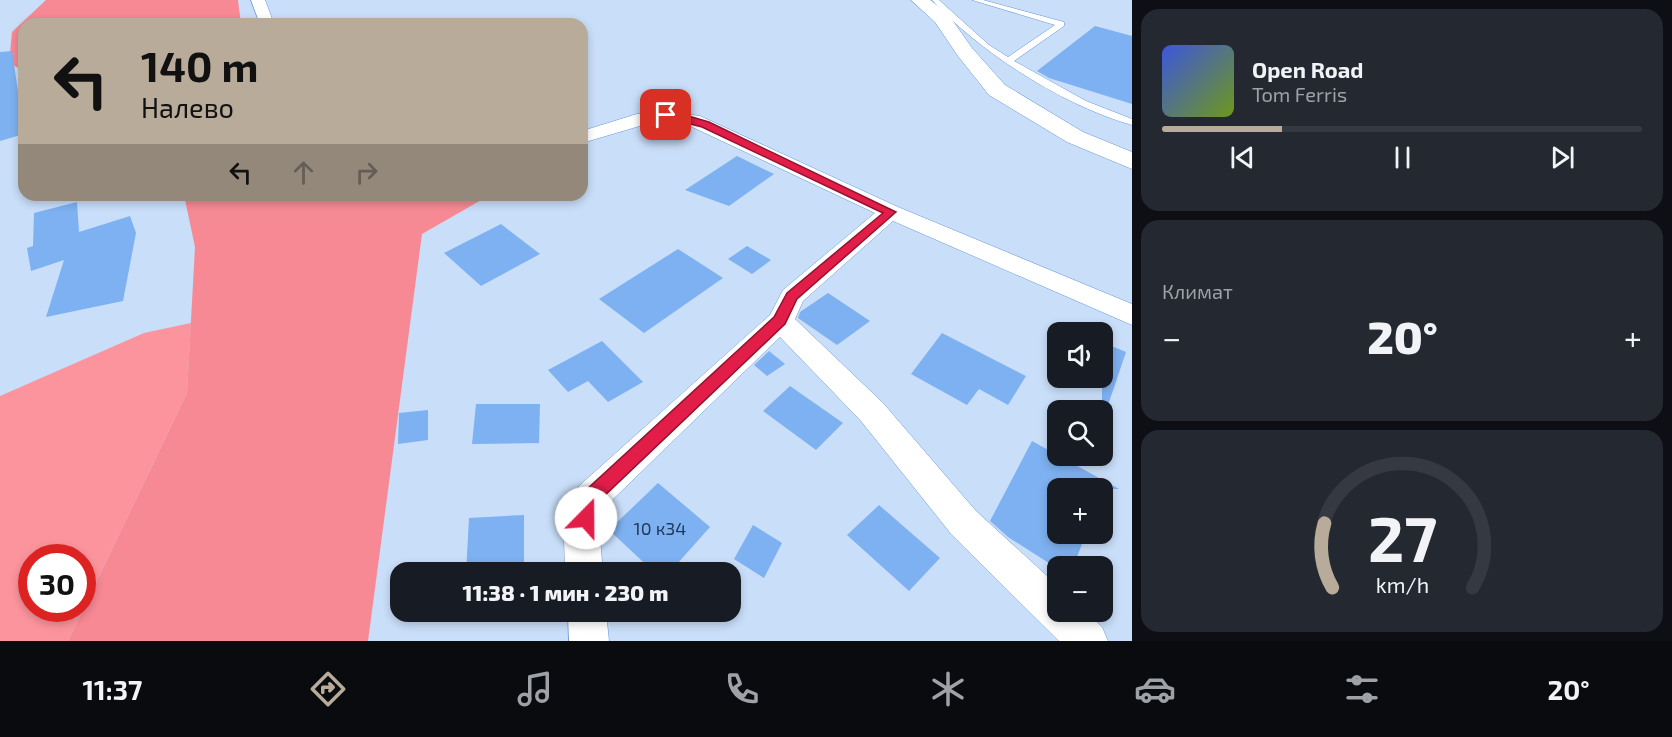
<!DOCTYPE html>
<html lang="ru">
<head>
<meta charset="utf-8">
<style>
  :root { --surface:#171b24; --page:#242831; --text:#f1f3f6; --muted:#9ea1a6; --line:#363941; --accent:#b8ab99 }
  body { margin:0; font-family:"Exo 2",sans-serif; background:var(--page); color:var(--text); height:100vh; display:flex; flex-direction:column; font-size:22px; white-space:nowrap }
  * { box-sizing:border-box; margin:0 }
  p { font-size:20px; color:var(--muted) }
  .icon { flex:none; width:33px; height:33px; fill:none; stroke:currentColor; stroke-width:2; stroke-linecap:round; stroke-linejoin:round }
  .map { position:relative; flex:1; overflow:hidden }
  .details { display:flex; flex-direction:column; gap:9px; padding:9px; background:#0d0f14; width:540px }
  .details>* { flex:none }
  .guide { position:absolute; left:18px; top:18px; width:570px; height:183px; border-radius:18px; box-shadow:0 3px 9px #0003; background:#b8ab99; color:#111; overflow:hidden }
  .controls { position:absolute; left:1047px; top:322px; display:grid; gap:12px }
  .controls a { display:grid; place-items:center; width:66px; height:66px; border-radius:12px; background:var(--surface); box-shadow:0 3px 9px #0003; font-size:30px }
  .speed { position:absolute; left:18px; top:544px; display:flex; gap:12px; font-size:30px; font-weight:700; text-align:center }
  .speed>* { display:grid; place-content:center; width:78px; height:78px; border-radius:50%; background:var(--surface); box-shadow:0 3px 9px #0003; line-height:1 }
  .speed .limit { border:9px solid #d22; background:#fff; color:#111 }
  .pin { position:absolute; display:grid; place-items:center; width:51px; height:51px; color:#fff; margin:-26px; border-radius:12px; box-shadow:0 3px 9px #0006 }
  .me { position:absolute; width:66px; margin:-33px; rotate:22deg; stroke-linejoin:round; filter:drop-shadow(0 0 4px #0008) }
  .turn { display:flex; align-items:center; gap:21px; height:126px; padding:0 24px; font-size:27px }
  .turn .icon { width:78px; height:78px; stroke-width:2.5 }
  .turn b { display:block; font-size:42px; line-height:51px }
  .lanes { display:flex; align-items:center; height:57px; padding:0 24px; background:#0003; justify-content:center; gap:30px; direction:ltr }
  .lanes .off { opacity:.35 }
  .big { font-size:45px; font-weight:800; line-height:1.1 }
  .details .card { flex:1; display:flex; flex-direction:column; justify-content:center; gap:9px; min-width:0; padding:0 21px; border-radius:18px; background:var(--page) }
  .details .dial { align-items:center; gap:0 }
  .dial svg { height:156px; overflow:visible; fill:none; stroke:var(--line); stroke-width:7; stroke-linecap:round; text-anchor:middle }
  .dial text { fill:var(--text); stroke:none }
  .song { display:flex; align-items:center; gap:18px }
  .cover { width:72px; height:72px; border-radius:9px; background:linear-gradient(135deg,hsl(230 70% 55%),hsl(80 70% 35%)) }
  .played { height:6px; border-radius:3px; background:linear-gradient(90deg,var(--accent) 25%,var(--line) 25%) }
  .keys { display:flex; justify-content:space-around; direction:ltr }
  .heat { display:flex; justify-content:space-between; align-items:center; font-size:33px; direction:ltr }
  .trip { position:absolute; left:390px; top:562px; width:351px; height:60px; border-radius:18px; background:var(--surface); box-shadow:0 3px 9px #0003; font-weight:800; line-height:60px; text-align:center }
  .menu { display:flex; height:96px; justify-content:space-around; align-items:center; background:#090b0e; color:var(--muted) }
  .menu .icon { width:42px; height:42px }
  .menu .current { color:var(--accent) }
  .menu b { font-size:27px; color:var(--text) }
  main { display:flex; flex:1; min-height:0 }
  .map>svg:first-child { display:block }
  .green { fill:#fc949d; fill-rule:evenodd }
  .forest { fill:#f78994 }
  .building { fill:#7eb1f1 }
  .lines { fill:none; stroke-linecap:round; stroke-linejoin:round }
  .service-casing { stroke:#6697d6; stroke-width:1 }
  .minor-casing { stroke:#6697d6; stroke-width:1 }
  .tertiary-casing { stroke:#6697d6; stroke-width:1 }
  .service { fill:#fff; fill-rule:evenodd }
  .minor { fill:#fff; fill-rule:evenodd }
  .tertiary { fill:#fff; fill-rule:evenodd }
  .route { fill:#e11d48; stroke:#92132f; stroke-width:1.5 }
  .labels { text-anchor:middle; stroke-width:6; stroke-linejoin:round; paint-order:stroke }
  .near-number-label { font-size:18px; fill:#213a5c }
</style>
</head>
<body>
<main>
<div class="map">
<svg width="1132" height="641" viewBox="0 0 1132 641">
  <rect width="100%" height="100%" fill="#c9def9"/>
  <path class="green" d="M191,323L187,393L68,641H0V396L144,333ZM32,558H82V609H32Z"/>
  <path class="forest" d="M46,0H238L241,24H24V71L9,63L12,32Z
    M184,195H490L422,234L368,641H68L187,393L195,247Z"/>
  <path class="building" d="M1095,26L1132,36V104L1049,78L1037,71Z
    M12,51L21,111L24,110V134L0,141V52Z
    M737,156L774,174L729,206L685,190Z
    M77,202L79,232L130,216L136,233L123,301L46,317L64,260L31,271L27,248L33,246L34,213Z
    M501,224L540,254L481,286L444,253Z
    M747,246L771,260L752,274L728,259Z
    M678,249L723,278L644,333L599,299Z
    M828,293L870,321L837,345L798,318L800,312Z
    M942,333L1026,376L1008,405L979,389L967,405L911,374Z
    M602,341L643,382L608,402L588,381L568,392L548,370Z
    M1102,342L1126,352L1106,411H1102Z
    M769,351L785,364L767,376L754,365Z
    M790,386L843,423L816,450L763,411Z
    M476,404H540L539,443L472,444Z
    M428,410V440L398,444L399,413Z
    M1032,441L1119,489H1058V534H1086L1073,567H1055L1008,537L990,521Z
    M658,483L710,527L669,573H655L609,530Z
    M879,505L940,558L909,591L847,535Z
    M524,515V573H466L469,518Z
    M753,525L782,543L764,578L734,559Z"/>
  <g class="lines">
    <defs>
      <path id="service" d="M932,0H939L989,45L1008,57L1055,25L972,0H983L1064,22V26L1014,61L1086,101L1132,119V125C1064,106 979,52 932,0Z"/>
      <path id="minor" d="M251,0H265L274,24H260Z
        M664,111L700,116L898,207L1132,304V325L893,221L803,301L795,319L883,403L976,511L1058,586V612H1086L1102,627L1108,641H1059L952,535L861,421L780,337L607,505L600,538L603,573H565L564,538L579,486L770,315L783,290L875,213L688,125L650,123L582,143V131L637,114Z
        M568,612H606L609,641H569Z"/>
      <path id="tertiary" d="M911,0H930L948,14L972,48L1005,85L1083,132L1132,152V169L1067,142L989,95L958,56L935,22Z"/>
    </defs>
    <use href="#service" class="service-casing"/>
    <use href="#minor" class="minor-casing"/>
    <use href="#tertiary" class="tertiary-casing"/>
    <use href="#service" class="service"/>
    <use href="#minor" class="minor"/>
    <use href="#tertiary" class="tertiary"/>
  </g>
  <path class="route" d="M666,112L685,115L709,122L896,212L797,299L785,324L599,501L592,524L586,526L580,524L577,518L585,491L774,317L787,293L883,213L702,127L663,117V113Z"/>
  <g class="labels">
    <g class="near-number-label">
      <text x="660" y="535">10 к34</text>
    </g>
  </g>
</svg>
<div class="controls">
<a><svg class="icon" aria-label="sound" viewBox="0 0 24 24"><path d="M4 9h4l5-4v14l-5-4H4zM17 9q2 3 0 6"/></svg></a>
<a><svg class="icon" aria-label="search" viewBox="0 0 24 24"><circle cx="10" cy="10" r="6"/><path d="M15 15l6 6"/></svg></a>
<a>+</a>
<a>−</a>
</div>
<div class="speed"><div class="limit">30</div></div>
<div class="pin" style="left:666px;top:115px;background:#d93025"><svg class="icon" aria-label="arrive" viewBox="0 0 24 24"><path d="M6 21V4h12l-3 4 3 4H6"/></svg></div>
<svg class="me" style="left:586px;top:518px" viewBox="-20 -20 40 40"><circle r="19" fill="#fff"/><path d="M0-13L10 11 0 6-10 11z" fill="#e11d48"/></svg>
<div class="trip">11:38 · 1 мин · 230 m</div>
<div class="guide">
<div class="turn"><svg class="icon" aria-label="left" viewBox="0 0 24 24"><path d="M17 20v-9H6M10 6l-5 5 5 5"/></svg><div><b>140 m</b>Налево</div></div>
<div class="lanes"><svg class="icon" aria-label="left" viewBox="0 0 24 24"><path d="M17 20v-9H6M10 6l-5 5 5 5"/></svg><svg class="icon off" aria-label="ahead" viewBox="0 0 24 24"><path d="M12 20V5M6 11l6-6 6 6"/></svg><svg class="icon off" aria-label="right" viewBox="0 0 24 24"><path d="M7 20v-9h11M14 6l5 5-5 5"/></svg></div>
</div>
</div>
<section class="details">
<div class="card">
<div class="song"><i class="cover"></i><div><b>Open Road</b><p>Tom Ferris</p></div></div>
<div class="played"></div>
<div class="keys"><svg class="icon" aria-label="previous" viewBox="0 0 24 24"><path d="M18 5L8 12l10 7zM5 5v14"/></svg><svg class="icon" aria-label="pause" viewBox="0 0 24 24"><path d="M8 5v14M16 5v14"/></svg><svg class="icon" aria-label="next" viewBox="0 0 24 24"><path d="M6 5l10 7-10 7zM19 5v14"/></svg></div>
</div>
<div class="card"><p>Климат</p>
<div class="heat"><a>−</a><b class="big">20°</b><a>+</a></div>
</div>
<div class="card dial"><svg viewBox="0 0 100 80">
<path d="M14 69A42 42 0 1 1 86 69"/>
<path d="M14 69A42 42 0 0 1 10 36" stroke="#b8ab99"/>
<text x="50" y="56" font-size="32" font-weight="700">27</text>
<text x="50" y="72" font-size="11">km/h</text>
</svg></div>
</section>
</main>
<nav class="menu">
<b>11:37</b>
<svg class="icon current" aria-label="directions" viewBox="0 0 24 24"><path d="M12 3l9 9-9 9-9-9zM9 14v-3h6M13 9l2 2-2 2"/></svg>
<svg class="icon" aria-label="music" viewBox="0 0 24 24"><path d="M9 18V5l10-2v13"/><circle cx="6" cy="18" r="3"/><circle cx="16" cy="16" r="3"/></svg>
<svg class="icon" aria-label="phone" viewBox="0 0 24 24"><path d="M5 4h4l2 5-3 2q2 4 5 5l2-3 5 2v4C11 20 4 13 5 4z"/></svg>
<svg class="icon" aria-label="climate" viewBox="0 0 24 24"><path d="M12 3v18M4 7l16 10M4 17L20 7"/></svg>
<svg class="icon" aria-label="car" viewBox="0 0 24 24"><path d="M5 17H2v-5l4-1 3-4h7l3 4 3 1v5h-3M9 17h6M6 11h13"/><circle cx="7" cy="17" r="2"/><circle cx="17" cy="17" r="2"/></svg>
<svg class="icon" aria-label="filters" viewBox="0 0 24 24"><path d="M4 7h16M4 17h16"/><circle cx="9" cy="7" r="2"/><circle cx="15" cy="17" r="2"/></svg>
<b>20°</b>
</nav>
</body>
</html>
